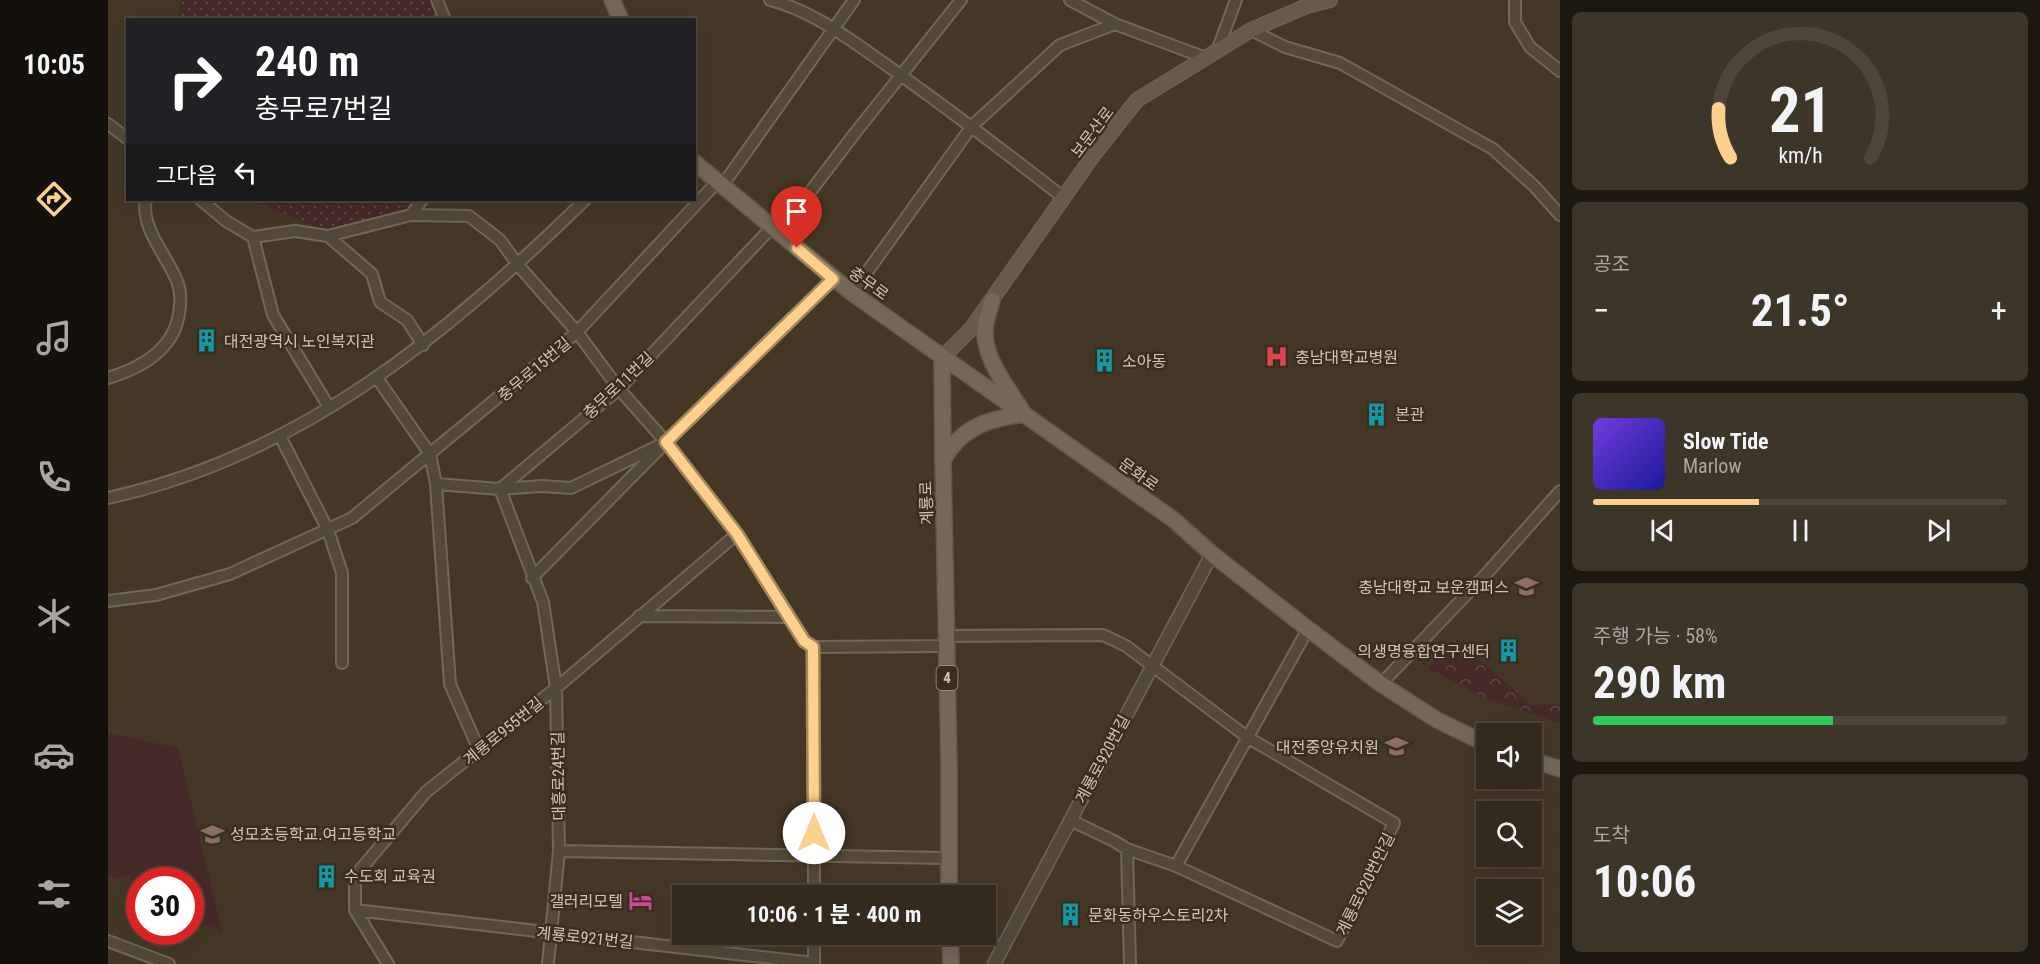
<!DOCTYPE html>
<html lang="ko">
<head>
<meta charset="utf-8">
<style>
  :root { --surface:#33291c; --page:#3e3529; --text:#f1f3f6; --muted:#a9a6a3; --line:#4e453b; --accent:#fdd08d }
  body { margin:0; font-family:"Roboto Condensed","Noto Sans KR",sans-serif; background:var(--page); color:var(--text); height:100vh; display:flex; flex-direction:column; font-size:22px; white-space:nowrap }
  * { box-sizing:border-box; margin:0 }
  p { font-size:20px; color:var(--muted) }
  .icon { flex:none; width:33px; height:33px; fill:none; stroke:currentColor; stroke-width:2; stroke-linecap:round; stroke-linejoin:round }
  .map { position:relative; flex:1; overflow:hidden }
  .details { display:flex; flex-direction:column; gap:12px; padding:12px; background:#1c170f; width:480px }
  .details>* { flex:none }
  .guide { position:absolute; left:18px; top:18px; width:570px; height:183px; border-radius:0px; box-shadow:0 6px 24px #0002,0 0 0 2px var(--line); background:#202124; color:#fff; overflow:hidden }
  .controls { position:absolute; left:1368px; top:723px; display:grid; gap:12px }
  .controls a { display:grid; place-items:center; width:66px; height:66px; border-radius:0px; background:var(--surface); box-shadow:0 6px 24px #0002,0 0 0 2px var(--line); font-size:30px }
  .speed { position:absolute; left:18px; top:867px; display:flex; gap:12px; font-size:30px; font-weight:700; text-align:center }
  .speed>* { display:grid; place-content:center; width:78px; height:78px; border-radius:50%; background:var(--surface); box-shadow:0 6px 24px #0002,0 0 0 2px var(--line); line-height:1 }
  .speed .limit { border:9px solid #d22; background:#fff; color:#111 }
  .pin { position:absolute; display:grid; place-items:center; width:51px; height:51px; color:#fff; margin:-62px -26px; border-radius:50% 50% 50% 0; rotate:-45deg; box-shadow:0 0 6px #0007 }
  .pin .icon { rotate:45deg }
  .me { position:absolute; width:66px; margin:-33px; rotate:0deg; stroke-linejoin:round; filter:drop-shadow(0 0 4px #0008) }
  .turn { display:flex; align-items:center; gap:21px; height:126px; padding:0 30px; font-size:27px }
  .turn .icon { width:78px; height:78px; stroke-width:2.5 }
  .turn b { display:block; font-size:42px; line-height:51px }
  .then { display:flex; align-items:center; height:57px; padding:0 30px; background:#0003; gap:12px; font-size:22px }
  .big { font-size:45px; font-weight:700; line-height:1.1 }
  .details .widget { flex:1; display:flex; flex-direction:column; justify-content:center; gap:9px; min-width:0; padding:0 21px; border-radius:9px; background:var(--page) }
  .details .dial { align-items:center; gap:0 }
  .dial svg { height:156px; overflow:visible; fill:none; stroke:var(--line); stroke-width:7; stroke-linecap:round; text-anchor:middle }
  .dial text { fill:var(--text); stroke:none }
  .song { display:flex; align-items:center; gap:18px }
  .cover { width:72px; height:72px; border-radius:9px; background:linear-gradient(135deg,hsl(260 70% 55%),hsl(240 70% 35%)) }
  .played { height:6px; border-radius:3px; background:linear-gradient(90deg,var(--accent) 40%,var(--line) 40%) }
  .keys { display:flex; justify-content:space-around; direction:ltr }
  .heat { display:flex; justify-content:space-between; align-items:center; font-size:33px; direction:ltr }
  .charge { height:9px; border-radius:4px; background:linear-gradient(90deg,#34c759 58%,var(--line) 0) }
  .trip { position:absolute; left:564px; top:885px; width:324px; height:60px; border-radius:0px; background:var(--surface); box-shadow:0 6px 24px #0002,0 0 0 2px var(--line); font-weight:700; line-height:60px; text-align:center }
  main { display:flex; flex:1; min-height:0 }
  .tab-bar { display:flex; flex-direction:column; width:108px; justify-content:space-around; align-items:center; background:#14100b; color:var(--muted) }
  .tab-bar .icon { width:42px; height:42px }
  .tab-bar .active { color:var(--accent) }
  .tab-bar b { font-size:27px; color:var(--text) }
  .map>svg:first-child { display:block }
  .grass { fill:url(#grass-dots) }
  .forest { fill:url(#forest-crowns) }
  .garden { fill:#452b28 }
  .lines { fill:none; stroke-linecap:round; stroke-linejoin:round }
  .minor-casing { stroke:#716758; stroke-width:14 }
  .tertiary-casing { stroke:#716758; stroke-width:15 }
  .secondary-casing { stroke:#716758; stroke-width:16 }
  .primary-casing { stroke:#605547; stroke-width:18 }
  .minor { stroke:#53493a; stroke-width:10 }
  .tertiary { stroke:#53493a; stroke-width:12 }
  .secondary { stroke:#665b48; stroke-width:14 }
  .primary { stroke:#736858; stroke-width:15 }
  .route-casing { stroke:#a4875c; stroke-width:15 }
  .route { stroke:#fdd08d; stroke-width:10 }
  .labels { text-anchor:middle; stroke-width:5; stroke-linejoin:round; paint-order:stroke }
  .shield { fill:#392e1f; stroke:#a19789; stroke-width:1.5 }
  .shield-label { font-size:15px; font-weight:bold; fill:#cdc4b7 }
  .street-label { font-size:16px; fill:#cdc4b7; stroke:#392e1f }
  .poi-label { font-size:16px; fill:#cdc4b7; stroke:#392e1f; text-anchor:start }
</style>
</head>
<body>
<main>
<nav class="tab-bar">
<b>10:05</b>
<svg class="icon active" aria-label="directions" viewBox="0 0 24 24"><path d="M12 3l9 9-9 9-9-9zM9 14v-3h6M13 9l2 2-2 2"/></svg>
<svg class="icon" aria-label="music" viewBox="0 0 24 24"><path d="M9 18V5l10-2v13"/><circle cx="6" cy="18" r="3"/><circle cx="16" cy="16" r="3"/></svg>
<svg class="icon" aria-label="phone" viewBox="0 0 24 24"><path d="M5 4h4l2 5-3 2q2 4 5 5l2-3 5 2v4C11 20 4 13 5 4z"/></svg>
<svg class="icon" aria-label="climate" viewBox="0 0 24 24"><path d="M12 3v18M4 7l16 10M4 17L20 7"/></svg>
<svg class="icon" aria-label="car" viewBox="0 0 24 24"><path d="M5 17H2v-5l4-1 3-4h7l3 4 3 1v5h-3M9 17h6M6 11h13"/><circle cx="7" cy="17" r="2"/><circle cx="17" cy="17" r="2"/></svg>
<svg class="icon" aria-label="filters" viewBox="0 0 24 24"><path d="M4 7h16M4 17h16"/><circle cx="9" cy="7" r="2"/><circle cx="15" cy="17" r="2"/></svg>
</nav>
<div class="map">
<svg width="1452" height="964" viewBox="0 0 1452 964">
  <defs>
    <pattern id="grass-dots" width="8" height="8" patternUnits="userSpaceOnUse" patternTransform="scale(1.5)"><rect width="8" height="8" fill="#452b28"/><path d="M2 2h.1M6 6h.1" fill="none" stroke="#5f4845" stroke-width="1.8" stroke-linecap="round"/></pattern>
    <pattern id="forest-crowns" width="20" height="18" patternUnits="userSpaceOnUse" patternTransform="scale(1.5)"><rect width="20" height="18" fill="#452b28"/><path d="M2 6a3 3 0 1 1 6 0M12 15a3 3 0 1 1 6 0" fill="none" stroke="#5f4845"/></pattern>
  </defs>
  <rect width="100%" height="100%" fill="#443726"/>
  <path class="grass" d="M73,0H326L333,20H70Z
    M145,200H307L301,208L256,230L211,229Z"/>
  <path class="forest" d="M1348,638L1424,706L1452,703V723L1379,699L1320,668Z"/>
  <path class="garden" d="M0,733L70,748L114,931L83,919L82,880H32L31,899L24,896V876L0,878Z"/>
  <g class="lines">
    <defs>
      <path id="minor" d="M329,0L337,20
        M662,0C705,11 741,39 777,64C838,107 897,152 956,198
        M962,0L1007,24L1098,58
        M1407,0V22L1422,47L1452,71
        M1143,30L1177,47L1232,63L1385,149L1426,186L1452,215
        M1109,51L1128,0
        M0,124L20,139
        M614,186L746,0
        M93,200L118,221L145,237L165,315L221,407
        M303,215L361,216L392,240L410,265L469,332L511,389L558,442L629,534L697,641L705,647L706,896
        M671,233L747,133L853,0
        M220,236L264,274L272,302L299,320L315,345
        M145,237L187,231L220,236L303,215L314,200
        M744,293L864,126L952,45L1007,24
        M0,378C33,368 66,350 71,313C73,302 73,291 69,281C59,256 32,227 38,200
        M269,378L322,454L328,484L342,684L371,750
        M172,436L220,530L234,573V663
        M328,484L392,489L511,389L664,227
        M0,498C193,456 339,334 477,200
        M424,578L558,442L725,279
        M0,601L48,595L122,574L244,518L469,332L609,182
        M531,616L681,617
        M839,636L995,635L1018,646L1139,737L1286,823L1229,941L1068,866L1019,849L1006,841L962,820
        M705,647L839,646
        M1273,684L1380,572L1452,491
        M1019,849L1022,964
        M451,851L840,858
        M1068,866L1200,629
        M247,910L706,963
        M706,934V964
        M0,941L61,964
        M280,964L247,910V876L318,792L448,688L629,534
        M440,964L451,851L448,688L435,602L392,489L434,486L463,488L558,442"/>
      <path id="tertiary" d="M886,964L1104,554"/>
      <path id="secondary" d="M834,358L863,329L987,153L1029,100L1143,30L1199,6L1222,0"/>
      <path id="primary" d="M504,0L513,20
        M586,162L744,293L1066,520L1104,554L1200,629L1273,684L1329,720L1378,744
        M884,300C882,309 878,319 877,328C875,358 898,385 913,409
        M834,358L835,460L841,766V896
        M835,460C854,427 879,419 916,414
        M1424,760L1452,769
        M842,934L843,964"/>
    </defs>
    <use href="#minor" class="minor-casing"/>
    <use href="#tertiary" class="tertiary-casing"/>
    <use href="#secondary" class="secondary-casing"/>
    <use href="#primary" class="primary-casing"/>
    <use href="#minor" class="minor"/>
    <use href="#tertiary" class="tertiary"/>
    <use href="#secondary" class="secondary"/>
    <use href="#primary" class="primary"/>
  </g>
  <g class="lines">
    <defs>
      <path id="route" d="M689,248L725,279L558,442L629,534L696,641L705,647L706,833"/>
    </defs>
    <use href="#route" class="route-casing"/>
    <use href="#route" class="route"/>
  </g>
  <defs>
    <symbol id="building-bare" viewBox="-9 -9 18 18"><path d="M-4-6H4V6H1V3H-1V6H-4ZM-2.5-4.3h1.7v1.8h-1.7ZM.8-4.3h1.7v1.8H.8ZM-2.5-1h1.7V.8h-1.7ZM.8-1h1.7V.8H.8Z" fill="#0f9aa8" stroke="#392e1f" stroke-width="2.5" paint-order="stroke"/></symbol>
    <symbol id="hospital-bare" viewBox="-9 -9 18 18"><path d="M-5-5h3v3.5h4V-5h3V5h-3V1.5h-4V5h-3Z" fill="#e0444e" stroke="#392e1f" stroke-width="2.5" paint-order="stroke"/></symbol>
    <symbol id="university-bare" viewBox="-9 -9 18 18"><path d="M0-5L7-2L0 1L-7-2ZM-4 1L0 2.5L4 1V4Q0 6-4 4Z" fill="#8d6e63" stroke="#392e1f" stroke-width="2.5" paint-order="stroke"/></symbol>
    <symbol id="school-bare" viewBox="-9 -9 18 18"><path d="M0-5L7-2L0 1L-7-2ZM-4 1L0 2.5L4 1V4Q0 6-4 4Z" fill="#8d6e63" stroke="#392e1f" stroke-width="2.5" paint-order="stroke"/></symbol>
    <symbol id="hotel-bare" viewBox="-9 -9 18 18"><path d="M-6-4.5h1.5V1H6V5H4.5V3h-9V5H-6ZM-4 0a1.8 1.8 0 1 1 3.6 0ZM.5 0V-2.5h3Q6-2.5 6 0Z" fill="#d1479c" stroke="#392e1f" stroke-width="2.5" paint-order="stroke"/></symbol>
  </defs>
  <g fill-rule="evenodd">
    <use href="#building-bare" x="82" y="324" width="33" height="33"/>
    <use href="#hospital-bare" x="1152" y="340" width="33" height="33"/>
    <use href="#building-bare" x="980" y="344" width="33" height="33"/>
    <use href="#building-bare" x="1252" y="398" width="33" height="33"/>
    <use href="#university-bare" x="1402" y="570" width="33" height="33"/>
    <use href="#building-bare" x="1384" y="634" width="33" height="33"/>
    <use href="#school-bare" x="1272" y="730" width="33" height="33"/>
    <use href="#school-bare" x="88" y="818" width="33" height="33"/>
    <use href="#building-bare" x="202" y="860" width="33" height="33"/>
    <use href="#hotel-bare" x="516" y="884" width="33" height="33"/>
    <use href="#building-bare" x="946" y="898" width="33" height="33"/>
  </g>
  <g class="labels">
    <rect class="shield" x="828.5" y="666" width="21" height="24" rx="4.5"/>
    <g class="shield-label">
      <text x="839" y="683">4</text>
    </g>
    <g class="street-label">
      <text transform="translate(984 132) rotate(-53)" y="6">보문산로</text>
      <text transform="translate(761 283) rotate(36)" y="6">충무로</text>
      <text transform="translate(426 369) rotate(-40)" y="6">충무로15번길</text>
      <text transform="translate(510 385) rotate(-43)" y="6">충무로11번길</text>
      <text transform="translate(1031 474) rotate(35)" y="6">문화로</text>
      <text transform="translate(818 503) rotate(-92)" y="6">계룡로</text>
      <text transform="translate(395 731) rotate(-39)" y="6">계룡로955번길</text>
      <text transform="translate(994 759) rotate(-62)" y="6">계룡로920번길</text>
      <text transform="translate(450 776) rotate(-91)" y="6">대흥로24번길</text>
      <text transform="translate(1257 884) rotate(-64)" y="6">계룡로920번안길</text>
      <text transform="translate(477 937) rotate(6)" y="6">계룡로921번길</text>
    </g>
    <g class="poi-label">
      <text x="116" y="347">대전광역시 노인복지관</text>
      <text x="1187" y="363">충남대학교병원</text>
      <text x="1014" y="367">소아동</text>
      <text x="1287" y="420">본관</text>
      <text x="1401" y="593" text-anchor="end">충남대학교 보운캠퍼스</text>
      <text x="1382" y="657" text-anchor="end">의생명융합연구센터</text>
      <text x="1271" y="753" text-anchor="end">대전중앙유치원</text>
      <text x="122" y="840">성모초등학교.여고등학교</text>
      <text x="236" y="882">수도회 교육권</text>
      <text x="515" y="907" text-anchor="end">갤러리모텔</text>
      <text x="980" y="921">문화동하우스토리2차</text>
    </g>
  </g>
</svg>
<div class="controls">
<a><svg class="icon" aria-label="sound" viewBox="0 0 24 24"><path d="M4 9h4l5-4v14l-5-4H4zM17 9q2 3 0 6"/></svg></a>
<a><svg class="icon" aria-label="search" viewBox="0 0 24 24"><circle cx="10" cy="10" r="6"/><path d="M15 15l6 6"/></svg></a>
<a><svg class="icon" aria-label="layers" viewBox="0 0 24 24"><path d="M12 4l9 5-9 5-9-5zM3 14l9 5 9-5"/></svg></a>
</div>
<div class="speed"><div class="limit">30</div></div>
<div class="pin" style="left:689px;top:248px;background:#d93025"><svg class="icon" aria-label="arrive" viewBox="0 0 24 24"><path d="M6 21V4h12l-3 4 3 4H6"/></svg></div>
<svg class="me" style="left:706px;top:833px" viewBox="-20 -20 40 40"><circle r="19" fill="#fff"/><path d="M0-13L10 11 0 6-10 11z" fill="#fdd08d"/></svg>
<div class="trip">10:06 · 1 분 · 400 m</div>
<div class="guide">
<div class="turn"><svg class="icon" aria-label="right" viewBox="0 0 24 24"><path d="M7 20v-9h11M14 6l5 5-5 5"/></svg><div><b>240 m</b>충무로7번길</div></div>
<div class="then">그다음<svg class="icon" aria-label="left" viewBox="0 0 24 24"><path d="M17 20v-9H6M10 6l-5 5 5 5"/></svg></div>
</div>
</div>
<section class="details">
<div class="widget dial"><svg viewBox="0 0 100 80">
<path d="M14 69A42 42 0 1 1 86 69"/>
<path d="M14 69A42 42 0 0 1 8 44" stroke="#fdd08d"/>
<text x="50" y="56" font-size="32" font-weight="700">21</text>
<text x="50" y="72" font-size="11">km/h</text>
</svg></div>
<div class="widget"><p>공조</p>
<div class="heat"><a>−</a><b class="big">21.5°</b><a>+</a></div>
</div>
<div class="widget">
<div class="song"><i class="cover"></i><div><b>Slow Tide</b><p>Marlow</p></div></div>
<div class="played"></div>
<div class="keys"><svg class="icon" aria-label="previous" viewBox="0 0 24 24"><path d="M18 5L8 12l10 7zM5 5v14"/></svg><svg class="icon" aria-label="pause" viewBox="0 0 24 24"><path d="M8 5v14M16 5v14"/></svg><svg class="icon" aria-label="next" viewBox="0 0 24 24"><path d="M6 5l10 7-10 7zM19 5v14"/></svg></div>
</div>
<div class="widget"><p>주행 가능 · 58%</p><b class="big">290 km</b><div class="charge"></div></div>
<div class="widget"><p>도착</p><b class="big">10:06</b></div>
</section>
</main>
</body>
</html>
